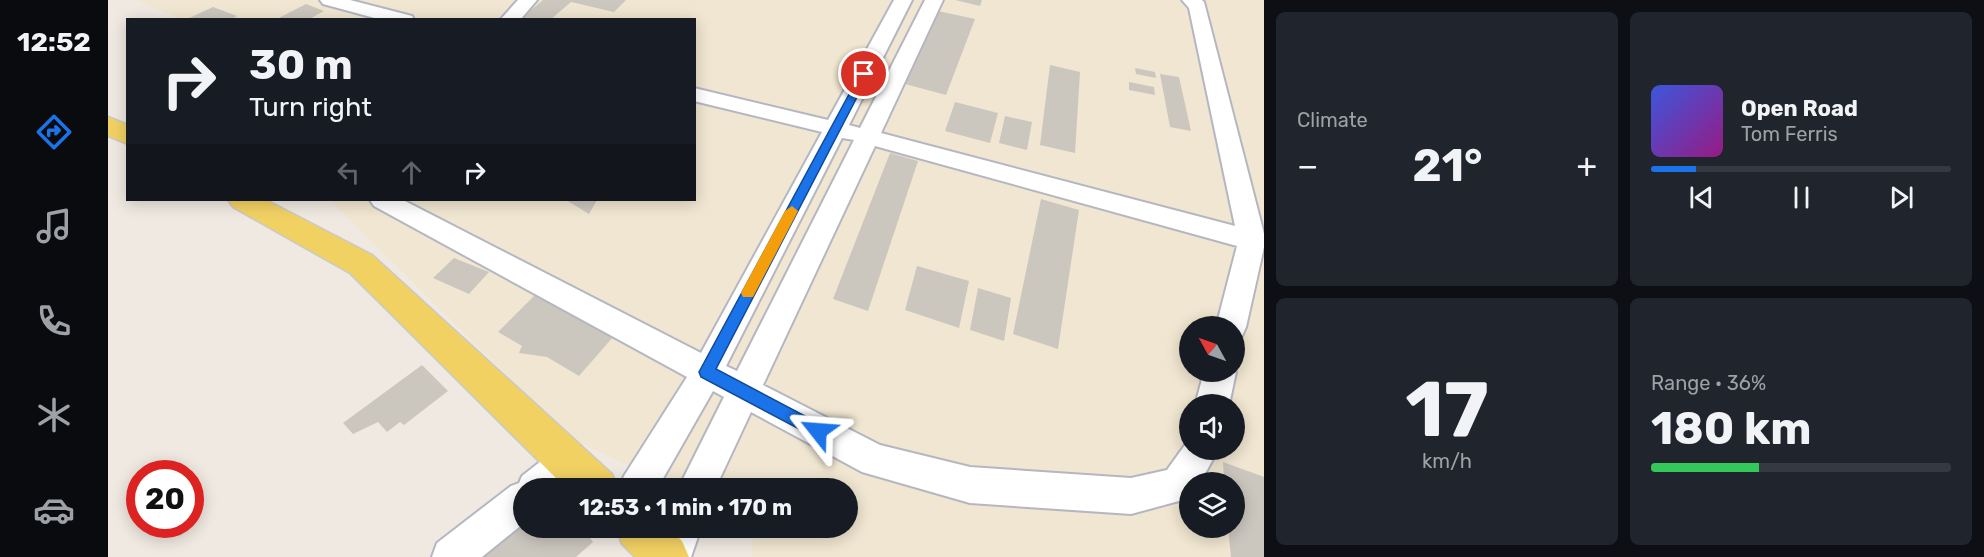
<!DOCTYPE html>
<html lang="en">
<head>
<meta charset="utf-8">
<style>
  :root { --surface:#171b24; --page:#20242c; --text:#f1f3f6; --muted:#9ea1a6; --line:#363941; --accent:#1a73e8 }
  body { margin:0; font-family:Rubik,sans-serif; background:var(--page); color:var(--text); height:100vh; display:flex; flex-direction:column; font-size:22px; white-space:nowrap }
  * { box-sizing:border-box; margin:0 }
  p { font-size:20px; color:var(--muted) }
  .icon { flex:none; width:33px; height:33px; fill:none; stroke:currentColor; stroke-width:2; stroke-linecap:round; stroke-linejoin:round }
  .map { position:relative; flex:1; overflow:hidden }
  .panel { display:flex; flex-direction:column; gap:12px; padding:12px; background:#0d0f14; width:720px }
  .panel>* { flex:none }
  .banner { position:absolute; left:18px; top:18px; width:570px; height:183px; border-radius:0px; box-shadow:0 3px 15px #0003; background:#171b24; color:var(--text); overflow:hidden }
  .needle { width:39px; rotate:310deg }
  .tools { position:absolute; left:1071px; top:316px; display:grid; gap:12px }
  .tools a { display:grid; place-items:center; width:66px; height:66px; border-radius:50%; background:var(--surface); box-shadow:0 3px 15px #0003; font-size:30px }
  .speed { position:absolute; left:18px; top:460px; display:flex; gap:12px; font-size:30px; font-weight:700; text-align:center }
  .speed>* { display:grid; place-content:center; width:78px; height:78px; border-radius:50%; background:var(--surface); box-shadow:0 3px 15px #0003; line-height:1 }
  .speed .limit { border:9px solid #d22; background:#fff; color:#111 }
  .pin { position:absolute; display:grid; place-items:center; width:51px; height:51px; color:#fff; margin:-26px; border:3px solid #fff; border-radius:50%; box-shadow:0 2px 6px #0007 }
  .me { position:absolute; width:66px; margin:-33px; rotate:298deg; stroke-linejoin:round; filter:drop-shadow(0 0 4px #0008) }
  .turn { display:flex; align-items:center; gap:21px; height:126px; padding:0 24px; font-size:27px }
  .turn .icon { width:78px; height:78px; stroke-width:2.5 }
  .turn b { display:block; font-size:42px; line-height:51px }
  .lanes { display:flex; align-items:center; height:57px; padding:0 24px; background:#0003; justify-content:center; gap:30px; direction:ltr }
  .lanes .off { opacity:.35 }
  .big { font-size:45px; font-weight:700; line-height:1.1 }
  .panel .widget { flex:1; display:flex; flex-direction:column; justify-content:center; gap:9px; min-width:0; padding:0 21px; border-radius:9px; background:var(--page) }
  .panel .dial { align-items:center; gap:0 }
  .dial b { font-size:78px; line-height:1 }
  .song { display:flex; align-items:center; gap:18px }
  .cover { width:72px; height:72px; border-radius:9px; background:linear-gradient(135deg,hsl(230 70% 55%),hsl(310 70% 35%)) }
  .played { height:6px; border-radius:3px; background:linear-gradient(90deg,var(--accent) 15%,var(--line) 15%) }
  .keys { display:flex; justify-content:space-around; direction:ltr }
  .heat { display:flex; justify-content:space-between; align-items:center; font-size:33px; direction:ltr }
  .charge { height:9px; border-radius:4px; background:linear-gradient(90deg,#34c759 36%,var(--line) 0) }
  .panel .tiles { flex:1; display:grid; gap:12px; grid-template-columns:repeat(2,1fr) }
  .trip { position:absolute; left:405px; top:478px; width:345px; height:60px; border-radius:30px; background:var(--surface); box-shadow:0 3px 15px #0003; font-weight:700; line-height:60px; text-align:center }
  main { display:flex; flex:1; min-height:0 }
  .tabs { display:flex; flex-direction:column; width:108px; justify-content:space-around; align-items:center; background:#090b0e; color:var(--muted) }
  .tabs .icon { width:42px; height:42px }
  .tabs .current { color:var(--accent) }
  .tabs b { font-size:27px; color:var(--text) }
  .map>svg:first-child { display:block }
  .education { fill:#f0e6d1; fill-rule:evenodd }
  .building { fill:#cbc7bf }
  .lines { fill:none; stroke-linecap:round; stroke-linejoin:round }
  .minor-casing { stroke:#b4b7c1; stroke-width:4 }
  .major-casing { stroke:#c9c9c9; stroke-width:3 }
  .minor { fill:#fff; fill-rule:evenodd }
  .major { fill:#f2d163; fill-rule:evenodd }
  .route { fill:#1a73e8; stroke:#114b97; stroke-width:1.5 }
  .slow { fill:#f59e0b }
</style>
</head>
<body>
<main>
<nav class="tabs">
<b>12:52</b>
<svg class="icon current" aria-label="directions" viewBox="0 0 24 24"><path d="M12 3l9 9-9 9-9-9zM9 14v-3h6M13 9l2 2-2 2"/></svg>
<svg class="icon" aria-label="music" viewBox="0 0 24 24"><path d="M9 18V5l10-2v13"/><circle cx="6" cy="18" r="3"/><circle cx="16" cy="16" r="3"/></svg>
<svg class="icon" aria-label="phone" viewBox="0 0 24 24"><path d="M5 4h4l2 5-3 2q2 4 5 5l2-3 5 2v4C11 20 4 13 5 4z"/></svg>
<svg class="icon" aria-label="climate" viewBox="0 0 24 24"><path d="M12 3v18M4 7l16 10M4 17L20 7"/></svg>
<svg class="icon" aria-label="car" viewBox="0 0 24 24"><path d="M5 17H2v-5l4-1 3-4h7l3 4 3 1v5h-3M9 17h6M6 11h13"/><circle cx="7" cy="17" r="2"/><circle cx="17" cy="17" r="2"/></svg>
</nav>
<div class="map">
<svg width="1156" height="557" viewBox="0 0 1156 557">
  <rect width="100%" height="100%" fill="#efe9e1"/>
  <path class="education" d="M28,0H1156V557H644L645,528H740V489H568L461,437L222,200H586V20H75ZM1082,327H1126V372H1082ZM1082,405H1126V450H1082ZM1082,483H1126V528H1082Z"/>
  <path class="building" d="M435,0H518L506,12L463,2L442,20H411Z
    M847,0H874L872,6Z
    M198,4L216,11L200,20H167Z
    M105,7L129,16L122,20H77Z
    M830,11L867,19L838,95L797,84Z
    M942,65L972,72L967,153L932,145Z
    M1027,68L1047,72L1048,78L1028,74Z
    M1052,74L1071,77L1083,131L1062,127Z
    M1021,82L1046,87L1047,95L1021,90Z
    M847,102L890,113L882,143L837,131Z
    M897,116L924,122L919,150L891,143Z
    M782,153L810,161L760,311L725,299Z
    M933,199L971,210L950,349L905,334Z
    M458,200H489L481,214Z
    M346,258L381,272L361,294L325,278Z
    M809,266L861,281L851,328L797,310Z
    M870,288L903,298L896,341L862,330Z
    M428,294L505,337L471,376L439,357L411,353L414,346L390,332Z
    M314,365L340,391L296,425L292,422L279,432L270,422L245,434L235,423Z
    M1115,462L1156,477V557H1123L1120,528H1126V483H1116Z
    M416,522V528H475L485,542L468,557H370Z"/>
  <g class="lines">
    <defs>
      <path id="minor" d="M212,0H242L304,16L306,20H274L215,4Z
        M410,0H429L412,20H392Z
        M786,0H804L741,125L752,128L817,0H835L773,133L1127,226L1081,8L1074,0H1094L1096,2L1156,234V247L1138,327L1134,336L1126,338V327H1108L1129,246L767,146L655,385L772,445L862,467L1023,478L1059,470L1082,438V450H1110L1092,483H1082V498L1023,514L862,503L754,472L643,412L607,489H570L616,397L605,391L549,489H511L516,476L579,377L266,206L262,200H295L593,353L714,132L586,101V88L720,120ZM734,138L746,140L629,371L618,366Z
        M1126,369L1128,372L1121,405H1087L1096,372H1126Z
        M460,445L473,450L478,462L473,474L455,489H416V523L374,557H324L329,543L403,486L411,483L414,476L447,450Z
        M555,528H593L583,557H545Z"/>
      <path id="major" d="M0,117L20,125V144L0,136Z
        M120,200H158L264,255L504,474L510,489H459L242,273L125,207Z
        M508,528H561L574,541L581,557H527L514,544Z"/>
    </defs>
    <use href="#minor" class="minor-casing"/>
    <use href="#major" class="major-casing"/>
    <use href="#minor" class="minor"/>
    <use href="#major" class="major"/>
  </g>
  <path class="route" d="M753,72L761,74L608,369L716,426L718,431L716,436L710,439L593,377L591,372Z"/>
  <path class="slow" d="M684,206L690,211L645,297H635L633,293L635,289L677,211Z"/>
</svg>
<div class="tools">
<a><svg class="needle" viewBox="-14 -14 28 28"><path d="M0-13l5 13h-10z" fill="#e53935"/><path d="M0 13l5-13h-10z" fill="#9ea1a6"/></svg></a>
<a><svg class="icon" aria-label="sound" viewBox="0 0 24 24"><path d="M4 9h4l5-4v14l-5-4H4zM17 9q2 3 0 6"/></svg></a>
<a><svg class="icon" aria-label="layers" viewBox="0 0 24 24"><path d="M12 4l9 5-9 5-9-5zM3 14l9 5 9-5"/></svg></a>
</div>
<div class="speed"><div class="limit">20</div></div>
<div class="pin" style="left:756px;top:74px;background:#d93025"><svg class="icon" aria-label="arrive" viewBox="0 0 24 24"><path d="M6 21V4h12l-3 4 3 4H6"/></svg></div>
<svg class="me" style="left:710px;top:431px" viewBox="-20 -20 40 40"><path d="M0-17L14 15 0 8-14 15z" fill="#1a73e8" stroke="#fff" stroke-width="4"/></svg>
<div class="trip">12:53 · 1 min · 170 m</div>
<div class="banner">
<div class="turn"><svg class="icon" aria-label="right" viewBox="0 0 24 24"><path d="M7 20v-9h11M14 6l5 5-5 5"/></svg><div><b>30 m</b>Turn right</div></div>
<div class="lanes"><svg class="icon off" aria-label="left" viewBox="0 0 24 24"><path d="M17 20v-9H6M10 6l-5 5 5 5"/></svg><svg class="icon off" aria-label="ahead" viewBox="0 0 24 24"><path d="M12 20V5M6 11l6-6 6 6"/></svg><svg class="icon" aria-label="right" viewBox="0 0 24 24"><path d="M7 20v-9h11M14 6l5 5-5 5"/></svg></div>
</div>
</div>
<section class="panel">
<div class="tiles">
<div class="widget"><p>Climate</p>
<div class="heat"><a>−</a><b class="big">21°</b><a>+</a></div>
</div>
<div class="widget">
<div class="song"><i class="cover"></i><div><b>Open Road</b><p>Tom Ferris</p></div></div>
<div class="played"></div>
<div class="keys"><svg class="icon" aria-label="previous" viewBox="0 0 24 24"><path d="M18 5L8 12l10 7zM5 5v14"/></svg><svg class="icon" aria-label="pause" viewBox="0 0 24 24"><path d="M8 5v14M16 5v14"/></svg><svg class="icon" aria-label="next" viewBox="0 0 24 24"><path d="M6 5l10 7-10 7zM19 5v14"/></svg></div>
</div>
<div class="widget dial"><b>17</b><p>km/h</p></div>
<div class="widget"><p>Range · 36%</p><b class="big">180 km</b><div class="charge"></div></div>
</div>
</section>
</main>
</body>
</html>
